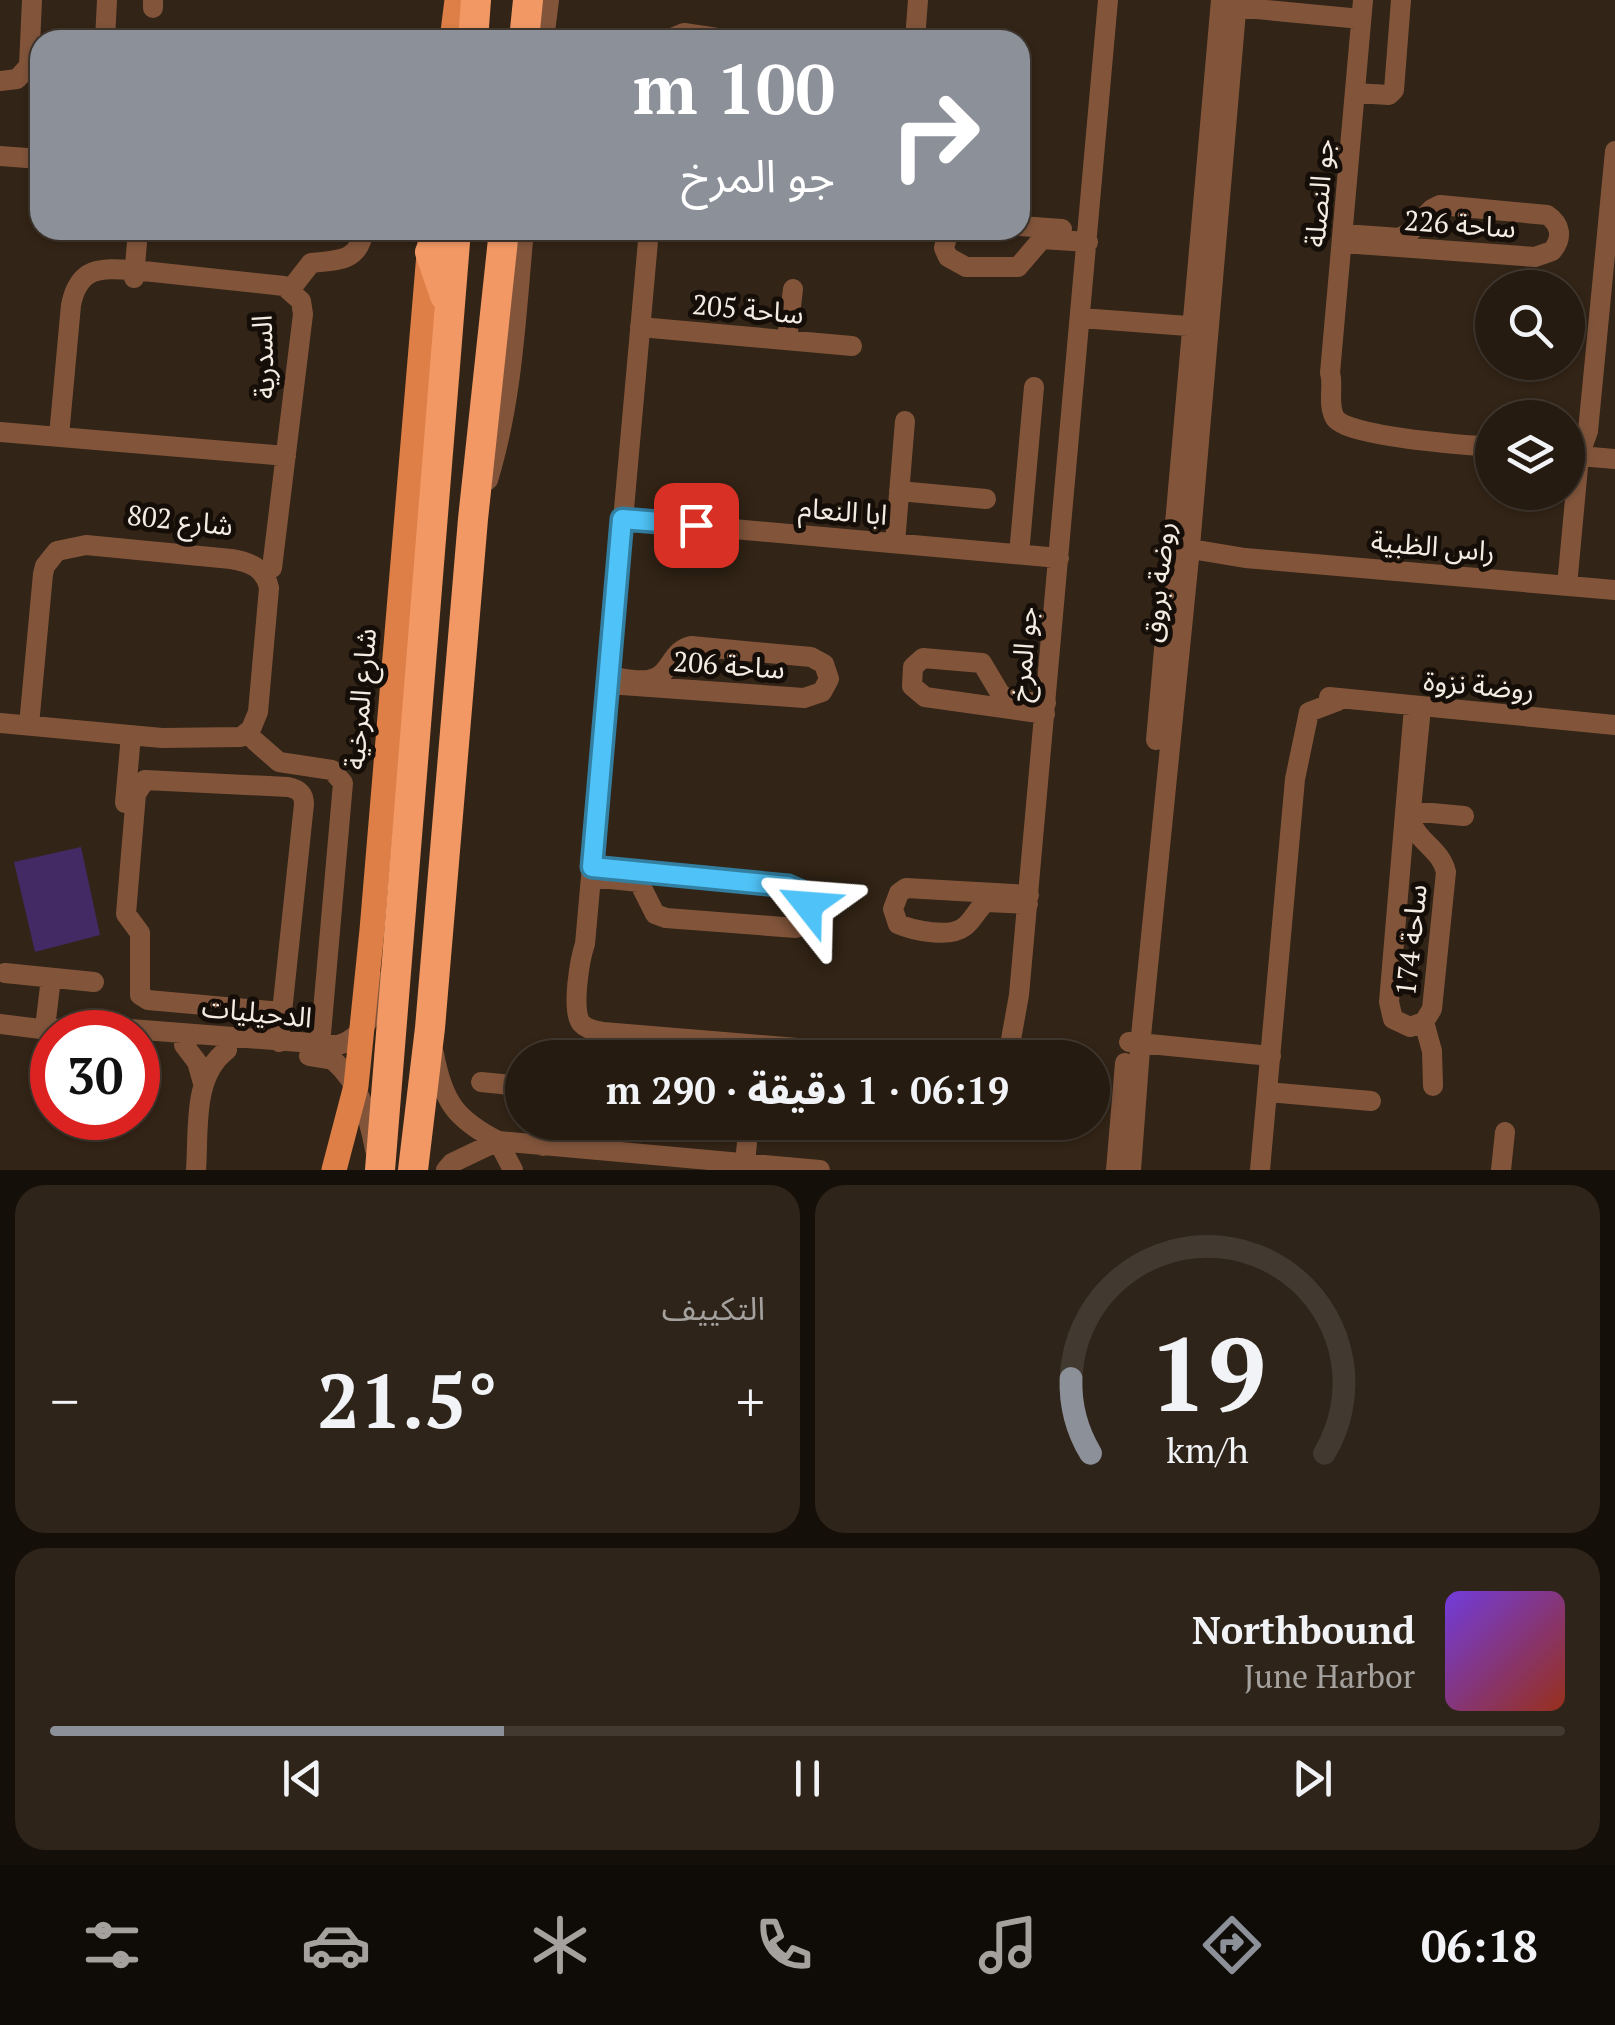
<!DOCTYPE html>
<html lang="ar">
<head>
<meta charset="utf-8">
<style>
  :root { --surface:#261b10; --page:#2e2419; --text:#f1f3f6; --muted:#a4a19f; --line:#423930; --accent:#8c9099 }
  body { margin:0; font-family:"PT Serif","Noto Sans Arabic",serif; background:var(--page); color:var(--text); direction:rtl; height:100vh; display:flex; flex-direction:column; font-size:38px; white-space:nowrap }
  * { box-sizing:border-box; margin:0 }
  p { font-size:32px; color:var(--muted) }
  .icon { flex:none; width:55px; height:55px; fill:none; stroke:currentColor; stroke-width:2; stroke-linecap:round; stroke-linejoin:round }
  .map { position:relative; height:1170px; overflow:hidden; direction:ltr }
  .side { display:flex; flex-direction:column; gap:15px; padding:15px; background:#150f09; flex:1 }
  .side>* { flex:none }
  .banner { position:absolute; left:30px; top:30px; width:1000px; height:210px; border-radius:30px; box-shadow:0 2px 8px #0004,0 0 0 2px var(--line); direction:rtl; background:#8c9099; color:#fff; overflow:hidden }
  .buttons { position:absolute; left:1475px; top:270px; display:grid; gap:20px }
  .buttons a { display:grid; place-items:center; width:110px; height:110px; border-radius:50%; background:var(--surface); box-shadow:0 2px 8px #0004,0 0 0 2px var(--line); font-size:50px }
  .speed { position:absolute; left:30px; top:1010px; display:flex; gap:20px; font-size:50px; font-weight:700; text-align:center }
  .speed>* { display:grid; place-content:center; width:130px; height:130px; border-radius:50%; background:var(--surface); box-shadow:0 2px 8px #0004,0 0 0 2px var(--line); line-height:1 }
  .speed .limit { border:15px solid #d22; background:#fff; color:#111 }
  .pin { position:absolute; display:grid; place-items:center; width:85px; height:85px; color:#fff; margin:-42px; border-radius:20px; box-shadow:0 5px 15px #0006 }
  .me { position:absolute; width:110px; margin:-55px; rotate:298deg; stroke-linejoin:round; filter:drop-shadow(0 0 8px #0008) }
  .turn { display:flex; align-items:center; gap:35px; height:210px; padding:0 30px; font-size:45px }
  .turn .icon { width:130px; height:130px; stroke-width:2.5 }
  .turn b { display:block; font-size:70px; line-height:85px }
  .big { font-size:75px; font-weight:800; line-height:1.1 }
  .side .card { flex:1; display:flex; flex-direction:column; justify-content:center; gap:15px; min-width:0; padding:0 35px; border-radius:30px; background:var(--page) }
  .side .dial { align-items:center; gap:0 }
  .dial svg { height:260px; overflow:visible; fill:none; stroke:var(--line); stroke-width:7; stroke-linecap:round; text-anchor:middle }
  .dial text { fill:var(--text); stroke:none }
  .song { display:flex; align-items:center; gap:30px }
  .cover { width:120px; height:120px; border-radius:15px; background:linear-gradient(135deg,hsl(260 70% 55%),hsl(10 70% 35%)) }
  .played { height:10px; border-radius:5px; background:linear-gradient(90deg,var(--accent) 30%,var(--line) 30%) }
  .keys { display:flex; justify-content:space-around; direction:ltr }
  .heat { display:flex; justify-content:space-between; align-items:center; font-size:55px; direction:ltr }
  .side .tiles { flex:1; display:grid; gap:15px; grid-template-columns:1fr 1fr }
  .card:last-child { grid-column:span 2 }
  .trip { position:absolute; left:505px; top:1040px; width:605px; height:100px; border-radius:50px; background:var(--surface); box-shadow:0 2px 8px #0004,0 0 0 2px var(--line); font-weight:800; line-height:100px; text-align:center; direction:rtl }
  .tab-bar { display:flex; height:160px; justify-content:space-around; align-items:center; background:#0f0b06; color:var(--muted) }
  .tab-bar .icon { width:70px; height:70px }
  .tab-bar .current { color:var(--accent) }
  .tab-bar b { font-size:45px; color:var(--text) }
  .map>svg:first-child { display:block }
  .building { fill:#442a65 }
  .lines { fill:none; stroke-linecap:round; stroke-linejoin:round }
  .minor { stroke:#82553b; stroke-width:20 }
  .major { stroke:#dd7f47; stroke-width:25 }
  .highway { stroke:#f29864; stroke-width:30 }
  .route-casing { stroke:#337fa1; stroke-width:25 }
  .route { stroke:#4fc3f7; stroke-width:18 }
  .labels { text-anchor:middle; stroke-width:10; stroke-linejoin:round; paint-order:stroke }
  .street-label { font-size:28px; fill:#f4ebe2; stroke:#150e08 }
</style>
</head>
<body>
<div class="map">
<svg width="1615" height="1170" viewBox="0 0 1615 1170">
  <rect width="100%" height="100%" fill="#322416"/>
  <path class="building" d="M81,847L100,935L35,952L14,862Z"/>
  <g class="lines">
    <path class="minor" d="M1363,0L1330,373C1334,386 1327,404 1335,418C1348,437 1465,445 1492,447
      M1224,6L1361,19
      M153,8V0
      M105,40L107,0
      M544,40L549,0
      M667,40L684,33L731,40
      M915,40L918,0
      M0,81L17,79L29,66L32,0
      M1355,93L1389,95L1394,90L1401,0
      M0,156L40,159
      M1020,226L1062,229
      M649,230L585,944C580,958 571,1010 581,1023C586,1029 595,1031 603,1032L918,1058
      M949,230L944,248L948,257L966,267H1018L1042,239L1088,242
      M1343,243L1535,257L1552,251C1563,238 1561,224 1547,215L1440,205L1432,209L1411,231L1400,238L1344,234
      M134,278L138,230
      M290,290L311,263C338,260 359,262 364,230
      M1081,318L1201,327
      M640,327L852,346
      M787,340L793,289
      M0,432L286,456
      M59,436L71,305C79,266 101,268 134,270L284,286L301,301L303,314L272,568
      M1568,455L1615,459
      M488,480C513,399 516,314 524,230
      M899,491L986,499
      M622,519L1059,558
      M895,543L905,421
      M1179,547L1245,558L1615,590
      M1019,554L1034,387
      M1567,586L1579,456L1588,431L1615,151
      M608,684L804,698L822,692L829,679L824,664L811,657L691,646C671,650 671,674 652,679C640,683 622,678 609,676
      M1329,697L1615,725
      M1414,707L1389,1002L1393,1019L1410,1027L1424,1022L1432,1009L1446,872C1441,849 1417,842 1410,819L1421,708
      M1045,714L925,697L912,686L913,667L923,658L982,663L1001,695L1015,701L1046,703
      M0,723L162,738L241,737L251,729L258,712L269,588C265,568 250,562 231,559L86,545L57,551L45,566L43,574L29,725
      M1156,740L1221,0
      M255,741L279,762L332,770L343,783L320,1045
      M125,803L131,735
      M1410,811L1464,816
      M591,877L639,882L655,914L666,918L796,928C816,916 811,891 789,886L592,867
      M1028,904L986,902C977,909 973,921 964,927C950,938 914,931 898,924L893,909L899,893L906,888L1029,895
      M5,973L94,982
      M1424,1022L1432,1051L1433,1086
      M0,1024L65,1032
      M45,1028L51,978
      M57,1029L92,1026L338,1045C367,1038 379,999 390,975
      M279,1042L282,1012L304,804C304,793 298,789 288,787L145,780L136,794L126,914L140,933V995L148,1000L282,1012
      M1129,1042L1271,1056
      M184,1045L197,1062L203,1083
      M434,1054C443,1101 455,1119 498,1141L820,1170
      M309,1056L333,1060C359,1082 369,1117 375,1150
      M992,1058L1005,1051L1010,1045L1019,995L1108,0
      M481,1082L522,1086
      M1267,1092L1371,1101
      M498,1141L513,1170
      M543,1146L544,1122
      M745,1163L749,1122
      M196,1170C199,1130 192,1076 227,1050
      M446,1170L452,1163L498,1141
      M1116,1170L1125,1063
      M1131,1170L1141,1036L1189,558L1237,0
      M1260,1170L1295,779L1309,712L1338,701
      M1501,1170L1505,1132"/>
    <path class="major" d="M452,40L457,0
      M334,1170L356,1086L372,930L431,230"/>
    <path class="highway" d="M473,40L476,0
      M524,40L528,0
      M430,252L445,296
      M380,1170L456,230
      M413,1170L430,1028L473,519L504,230"/>
  </g>
  <g class="lines">
    <defs>
      <path id="route" d="M696,525L622,519L592,867L788,886L802,892L808,905"/>
    </defs>
    <use href="#route" class="route-casing"/>
    <use href="#route" class="route"/>
  </g>
  <g class="labels">
    <g class="street-label">
      <text transform="translate(1319 193) rotate(-85)" y="10">جو النصلة</text>
      <text transform="translate(1460 224) rotate(4)" y="10">ساحة 226</text>
      <text transform="translate(748 309) rotate(5)" y="10">ساحة 205</text>
      <text transform="translate(263 357) rotate(-92)" y="10">السدرية</text>
      <text transform="translate(843 511) rotate(5)" y="10">ابا النعام</text>
      <text transform="translate(180 520) rotate(6)" y="10">شارع 802</text>
      <text transform="translate(1433 546) rotate(5)" y="10">راس الظبية</text>
      <text transform="translate(1158 582) rotate(-84)" y="10">روضة بروق</text>
      <text transform="translate(1023 654) rotate(-85)" y="10">جو المرخ</text>
      <text transform="translate(729 665) rotate(4)" y="10">ساحة 206</text>
      <text transform="translate(1479 685) rotate(5)" y="10">روضة نزوة</text>
      <text transform="translate(360 699) rotate(-85)" y="10">شارع المرخية</text>
      <text transform="translate(1411 940) rotate(-84)" y="10">ساحة 174</text>
      <text transform="translate(257 1012) rotate(6)" y="10">الدحيليات</text>
    </g>
  </g>
</svg>
<div class="buttons">
<a><svg class="icon" aria-label="search" viewBox="0 0 24 24"><circle cx="10" cy="10" r="6"/><path d="M15 15l6 6"/></svg></a>
<a><svg class="icon" aria-label="layers" viewBox="0 0 24 24"><path d="M12 4l9 5-9 5-9-5zM3 14l9 5 9-5"/></svg></a>
</div>
<div class="speed"><div class="limit">30</div></div>
<div class="pin" style="left:696px;top:525px;background:#d93025"><svg class="icon" aria-label="arrive" viewBox="0 0 24 24"><path d="M6 21V4h12l-3 4 3 4H6"/></svg></div>
<svg class="me" style="left:808px;top:905px" viewBox="-20 -20 40 40"><path d="M0-17L14 15 0 8-14 15z" fill="#4fc3f7" stroke="#fff" stroke-width="4"/></svg>
<div class="trip">06:19 · 1 دقيقة · 290 m</div>
<div class="banner">
<div class="turn"><svg class="icon" aria-label="right" viewBox="0 0 24 24"><path d="M7 20v-9h11M14 6l5 5-5 5"/></svg><div><b>100 m</b>جو المرخ</div></div>
</div>
</div>
<section class="side">
<div class="tiles">
<div class="card dial"><svg viewBox="0 0 100 80">
<path d="M14 69A42 42 0 1 1 86 69"/>
<path d="M14 69A42 42 0 0 1 8 46" stroke="#8c9099"/>
<text x="50" y="56" font-size="32" font-weight="700">19</text>
<text x="50" y="72" font-size="11">km/h</text>
</svg></div>
<div class="card"><p>التكييف</p>
<div class="heat"><a>−</a><b class="big">21.5°</b><a>+</a></div>
</div>
<div class="card">
<div class="song"><i class="cover"></i><div><b>Northbound</b><p>June Harbor</p></div></div>
<div class="played"></div>
<div class="keys"><svg class="icon" aria-label="previous" viewBox="0 0 24 24"><path d="M18 5L8 12l10 7zM5 5v14"/></svg><svg class="icon" aria-label="pause" viewBox="0 0 24 24"><path d="M8 5v14M16 5v14"/></svg><svg class="icon" aria-label="next" viewBox="0 0 24 24"><path d="M6 5l10 7-10 7zM19 5v14"/></svg></div>
</div>
</div>
</section>
<nav class="tab-bar">
<b>06:18</b>
<svg class="icon current" aria-label="directions" viewBox="0 0 24 24"><path d="M12 3l9 9-9 9-9-9zM9 14v-3h6M13 9l2 2-2 2"/></svg>
<svg class="icon" aria-label="music" viewBox="0 0 24 24"><path d="M9 18V5l10-2v13"/><circle cx="6" cy="18" r="3"/><circle cx="16" cy="16" r="3"/></svg>
<svg class="icon" aria-label="phone" viewBox="0 0 24 24"><path d="M5 4h4l2 5-3 2q2 4 5 5l2-3 5 2v4C11 20 4 13 5 4z"/></svg>
<svg class="icon" aria-label="climate" viewBox="0 0 24 24"><path d="M12 3v18M4 7l16 10M4 17L20 7"/></svg>
<svg class="icon" aria-label="car" viewBox="0 0 24 24"><path d="M5 17H2v-5l4-1 3-4h7l3 4 3 1v5h-3M9 17h6M6 11h13"/><circle cx="7" cy="17" r="2"/><circle cx="17" cy="17" r="2"/></svg>
<svg class="icon" aria-label="filters" viewBox="0 0 24 24"><path d="M4 7h16M4 17h16"/><circle cx="9" cy="7" r="2"/><circle cx="15" cy="17" r="2"/></svg>
</nav>
</body>
</html>
